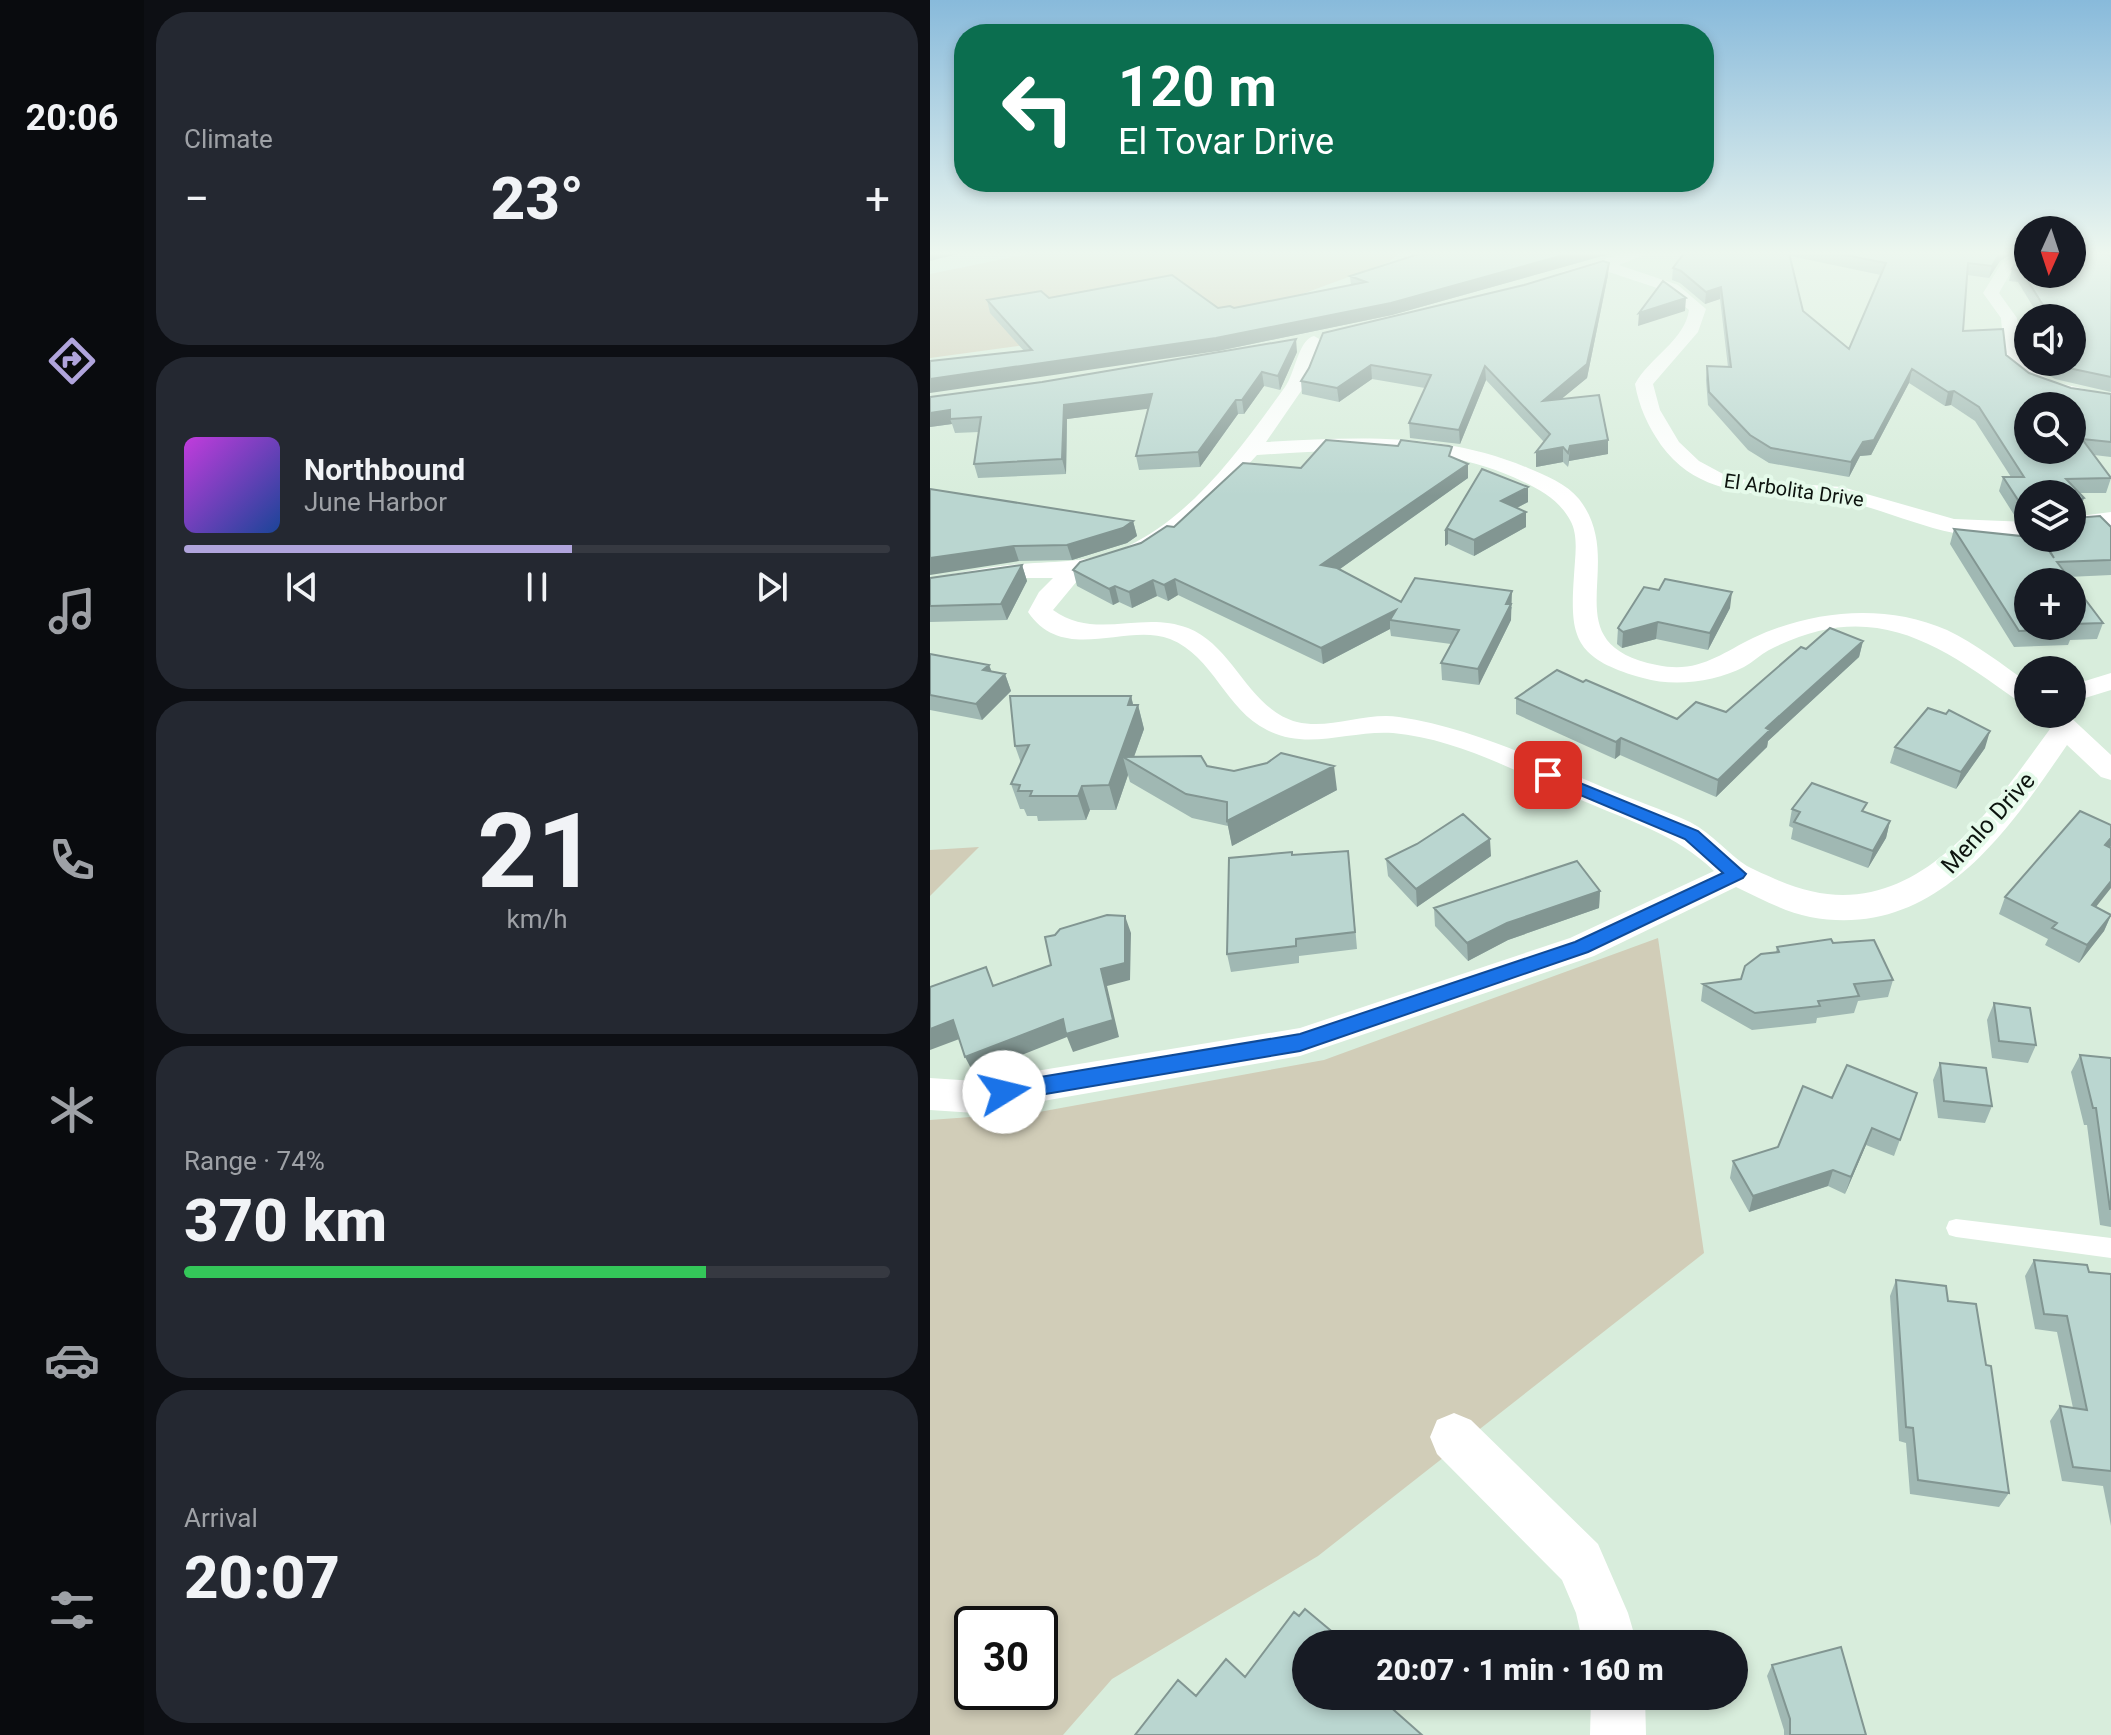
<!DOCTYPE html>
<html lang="en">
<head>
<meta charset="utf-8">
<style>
  :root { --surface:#171b24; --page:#242831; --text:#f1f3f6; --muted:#9ea1a6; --line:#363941; --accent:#b0a4dc }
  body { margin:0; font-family:Roboto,sans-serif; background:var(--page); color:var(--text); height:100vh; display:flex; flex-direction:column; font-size:30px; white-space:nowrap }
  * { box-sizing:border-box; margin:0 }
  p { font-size:26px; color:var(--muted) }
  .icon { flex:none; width:44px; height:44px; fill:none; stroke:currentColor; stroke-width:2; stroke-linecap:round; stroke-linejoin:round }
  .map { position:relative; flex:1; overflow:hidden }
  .side { display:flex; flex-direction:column; gap:12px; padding:12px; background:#0d0f14; width:786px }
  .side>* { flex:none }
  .top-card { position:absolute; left:24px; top:24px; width:760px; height:168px; border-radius:32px; box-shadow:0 4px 12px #0003; background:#0b6e4f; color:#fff; overflow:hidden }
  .needle { width:52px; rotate:183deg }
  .buttons { position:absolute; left:1084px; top:216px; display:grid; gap:16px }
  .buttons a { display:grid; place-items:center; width:72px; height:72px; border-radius:50%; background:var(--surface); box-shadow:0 4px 12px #0003; font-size:40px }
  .speed { position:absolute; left:24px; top:1606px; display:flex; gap:16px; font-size:40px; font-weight:700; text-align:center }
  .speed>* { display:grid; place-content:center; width:104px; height:104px; border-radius:50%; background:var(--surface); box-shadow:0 4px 12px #0003; line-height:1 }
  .speed .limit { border:4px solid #111; border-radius:12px; background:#fff; color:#111 }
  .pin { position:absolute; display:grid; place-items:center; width:68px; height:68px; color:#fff; margin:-34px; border-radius:16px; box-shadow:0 4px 12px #0006 }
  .me { position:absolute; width:88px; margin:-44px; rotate:81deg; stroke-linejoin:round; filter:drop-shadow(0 0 6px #0008) }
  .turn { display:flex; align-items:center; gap:28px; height:168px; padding:0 32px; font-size:36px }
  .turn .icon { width:104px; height:104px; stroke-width:2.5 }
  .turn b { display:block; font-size:56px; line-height:68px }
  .big { font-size:60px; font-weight:800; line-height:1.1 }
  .side .widget { flex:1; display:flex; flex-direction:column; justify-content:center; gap:12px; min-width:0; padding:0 28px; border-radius:32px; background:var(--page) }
  .side .dial { align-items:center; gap:0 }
  .dial b { font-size:104px; line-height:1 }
  .song { display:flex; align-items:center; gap:24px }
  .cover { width:96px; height:96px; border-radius:12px; background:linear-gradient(135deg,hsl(290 70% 55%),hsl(220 70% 35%)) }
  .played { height:8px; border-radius:4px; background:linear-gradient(90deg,var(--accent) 55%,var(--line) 55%) }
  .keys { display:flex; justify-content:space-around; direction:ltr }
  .heat { display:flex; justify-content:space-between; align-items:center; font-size:44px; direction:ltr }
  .charge { height:12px; border-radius:6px; background:linear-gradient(90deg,#34c759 74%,var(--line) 0) }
  .trip { position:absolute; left:362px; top:1630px; width:456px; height:80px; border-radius:40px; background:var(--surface); box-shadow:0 4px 12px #0003; font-weight:800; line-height:80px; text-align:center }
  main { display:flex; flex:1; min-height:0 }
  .menu { display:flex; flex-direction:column; width:144px; justify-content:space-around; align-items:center; background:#090b0e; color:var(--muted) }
  .menu .icon { width:56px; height:56px }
  .menu .active { color:var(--accent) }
  .menu b { font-size:36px; color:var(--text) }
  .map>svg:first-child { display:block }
  .green { fill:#d1cdb8; fill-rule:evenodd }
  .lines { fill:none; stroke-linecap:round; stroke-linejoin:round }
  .lane { fill:#fff; fill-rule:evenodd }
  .street { fill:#fff; fill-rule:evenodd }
  .wall { fill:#a0b8b3; fill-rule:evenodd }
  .shaded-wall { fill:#829692 }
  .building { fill:#bad6d0; stroke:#829692; stroke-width:2; fill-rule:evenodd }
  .route { fill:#1a73e8; stroke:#114b97; stroke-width:2 }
  .labels { text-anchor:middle; stroke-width:8; stroke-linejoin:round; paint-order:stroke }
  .far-street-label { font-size:20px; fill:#0d140f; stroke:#e5faea }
  .street-label { font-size:24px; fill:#0d140f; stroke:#e5faea }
</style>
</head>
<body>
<main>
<nav class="menu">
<b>20:06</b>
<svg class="icon active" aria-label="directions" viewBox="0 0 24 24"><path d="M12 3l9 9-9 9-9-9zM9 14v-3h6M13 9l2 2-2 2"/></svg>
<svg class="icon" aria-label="music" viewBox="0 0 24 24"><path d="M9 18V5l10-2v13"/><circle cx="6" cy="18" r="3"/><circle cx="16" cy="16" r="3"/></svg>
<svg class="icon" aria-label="phone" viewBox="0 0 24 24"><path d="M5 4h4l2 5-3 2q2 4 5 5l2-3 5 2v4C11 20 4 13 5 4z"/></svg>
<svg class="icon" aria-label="climate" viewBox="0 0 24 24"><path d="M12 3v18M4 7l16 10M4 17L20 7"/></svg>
<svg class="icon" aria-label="car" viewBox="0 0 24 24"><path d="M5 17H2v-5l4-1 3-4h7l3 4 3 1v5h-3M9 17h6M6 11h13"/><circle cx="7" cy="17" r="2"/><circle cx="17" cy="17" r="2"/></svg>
<svg class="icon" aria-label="filters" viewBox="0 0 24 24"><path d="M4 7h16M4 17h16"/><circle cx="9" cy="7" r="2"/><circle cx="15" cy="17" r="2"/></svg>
</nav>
<section class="side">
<div class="widget"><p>Climate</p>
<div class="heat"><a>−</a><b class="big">23°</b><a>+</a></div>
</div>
<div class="widget">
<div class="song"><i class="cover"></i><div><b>Northbound</b><p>June Harbor</p></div></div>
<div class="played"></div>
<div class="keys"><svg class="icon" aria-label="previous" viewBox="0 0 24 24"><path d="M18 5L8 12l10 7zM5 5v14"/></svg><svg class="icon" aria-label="pause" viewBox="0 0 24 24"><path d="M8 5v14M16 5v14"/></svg><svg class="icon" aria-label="next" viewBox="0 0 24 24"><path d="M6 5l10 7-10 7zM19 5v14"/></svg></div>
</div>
<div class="widget dial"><b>21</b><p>km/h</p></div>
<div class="widget"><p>Range · 74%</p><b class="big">370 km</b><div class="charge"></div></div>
<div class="widget"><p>Arrival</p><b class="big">20:07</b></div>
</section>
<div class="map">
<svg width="1181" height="1735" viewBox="0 0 1181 1735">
  <rect width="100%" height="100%" fill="#d8eddc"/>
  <path class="green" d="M102,253H469L459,262L356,300L192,332L0,358V274Z
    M49,847L0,896V850Z
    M728,938L774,1253L388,1556L182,1679L133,1735H0V1120L109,1112L394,1060ZM42,1624H110V1692H42Z"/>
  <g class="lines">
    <path class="lane" d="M1026,1219L1181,1238V1258L1026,1237L1019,1235L1016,1228L1019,1221Z"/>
    <path class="street" d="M695,253H719L689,265L748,285L776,309L768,332L723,384L730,410L749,442L769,461L795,475L821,481L912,487L1024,519L1098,522V536C1074,536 1048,537 1024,533C988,526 954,510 918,502C852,488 778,509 731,445C718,426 709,407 705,384C719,358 755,340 759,310L736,291L673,270L638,280L630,275L632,272Z
      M1090,253H1098V261L1082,270L1069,293L1087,318L1093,364L1124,382L1181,395V407C1145,401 1099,396 1075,366L1071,318L1053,293L1071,264Z
      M384,336L393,341L378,381L336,442C426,437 513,432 598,468C615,475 637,484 649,499C700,564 619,643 727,665C768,674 790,654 823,638C883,610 955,603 1017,630C1046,644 1072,664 1098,683V703L1088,701C1006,642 942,597 839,650C830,655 823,662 814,667C785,682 744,687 713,678C637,657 640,632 645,561C646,548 647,532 640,520C628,498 606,487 583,477C501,441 414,450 327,455L267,520L214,556L152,575L123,610C166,641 211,610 258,628C304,646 319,710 367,722C400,730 435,712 469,717C542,728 608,760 675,788C703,800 732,809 760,822C784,835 797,853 817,866C826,871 837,875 845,879C975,938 1053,821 1120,729L1107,714H1137L1181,755V780L1171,777L1137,745C1076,834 1004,940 880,917C854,912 830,898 806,887L664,956L370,1056L45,1113L0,1110V1078L45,1081L370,1028L640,938L784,871C746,834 699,821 651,800C591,774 529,739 463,733C420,730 378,751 337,730C296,710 283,656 240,639C196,622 134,665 98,612L109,592L123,578H89L0,592V578C30,573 60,566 91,564C127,561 163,563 198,546C265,514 313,445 355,387C365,374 368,340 384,336Z
      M1181,512V526L1142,531V517Z
      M1181,673V690L1142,702V685Z
      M524,1413L541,1420L668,1544L698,1613L707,1644H653L646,1613L632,1580L507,1454L500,1437L507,1420Z
      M661,1696H715L716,1735H660Z"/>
  </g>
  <path class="wall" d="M492,253H683L462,315L288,351H94L60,313L57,300L119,298L304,308L421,285L420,276Z
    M754,253H1083L1070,261L1059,278L1037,275L1033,331L1076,355L1099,373L1141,388L1181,394V457L1164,455L1181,478L1176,493H1150L1149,513L1145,514V518L1181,527V575L1138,577L1173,623L1167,639L1140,640L1138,645L1084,647L1020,544L1024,529L1098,538H1142L1098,494V520L1086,518L1069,491L1073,477H1081L1045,421L1021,405L1015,406L979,383L941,455L930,456L919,477L839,463L818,450L778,405L776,380L777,366L798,367L790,299L775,304L750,283L742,280L743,268ZM860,256L951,275L919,349L873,311ZM1142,582V626H1098Z
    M1181,256V392L1125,379L1096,362L1093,341L1096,328H1098V362H1142V318H1110L1088,282L1079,281L1082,269Z
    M678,275L657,378L631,399L678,454L639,461L638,467L633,462L606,467V452L614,442L556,380L530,444L480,438L479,423L495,388L442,379L409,402L372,394L371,381Z
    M367,352L350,390L334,386L314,414H308L270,467L209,470L206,456L218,408L137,419L136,474L48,478L44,464L49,432L25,433L22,424L0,427V397Z
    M523,458L538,464V478L410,569L471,602L582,607L581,610V620L549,685L512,680L511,663L521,644L461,636L460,629L393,664L248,595L238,601L227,596L202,608L189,602L183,605L147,586L143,570L211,543L371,468Z
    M598,487V502L587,508L596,512V527L544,556L518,544L515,546V531Z
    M0,489L203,521L207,536L197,543L142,560L89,561Z
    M92,565L97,581L77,620L0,622V578Z
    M800,608L778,650L726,639L692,648L687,644L688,628Z
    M933,641L929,657L838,741L837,747L786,797L690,755L685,759L586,714V698L653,682L747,719L796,712L876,649Z
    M0,654L59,665L62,672L75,674L81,691L52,720L0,710Z
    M201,696L203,705H208L214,729L204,757L277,766L407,790L302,846L298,826L262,818L200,782L198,775L186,810H160L156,820L108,821L107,816H97L94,809H90L81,784L91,763L85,746Z
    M1016,714L1055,748L1026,789L960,763L965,747Z
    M862,809L935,812L960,821L956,838L938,868L861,839L863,828L859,826Z
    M1181,825V846L1166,907L1181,915L1174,931L1149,963L1115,945L1118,939L1069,914L1075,897Z
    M362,855L420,868L427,949L369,956V963L301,972L297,954Z
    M561,856L487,907L458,876L456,859Z
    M670,891L669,908L578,940L538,961L505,926L504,908Z
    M903,943L963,980L958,997L928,1001L924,1013L887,1018L886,1023L822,1030L771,1001L773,984L811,979L846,952L847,947Z
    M1064,1003L1106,1045L1098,1063L1062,1058L1057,1020Z
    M1150,1055L1181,1058V1227L1170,1225L1157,1125H1154L1141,1072Z
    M1010,1063L1062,1106L1055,1123L1008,1118L1003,1080Z
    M987,1093L964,1156L936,1145L915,1194L898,1186L819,1212L800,1178L803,1161L848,1147L902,1098Z
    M1104,1260L1159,1272L1181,1274V1526L1173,1486L1132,1481L1120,1421L1130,1406L1143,1408L1127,1332L1105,1329L1095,1276Z
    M966,1280L1018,1301L1056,1365L1079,1493L1069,1507L980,1494L976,1443L969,1441L960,1296Z
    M842,1665L936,1735H854V1730L837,1676Z"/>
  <path class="shaded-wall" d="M0,253H32L0,261Z
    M641,253H683L462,315L288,351L0,393V379Z
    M1070,253H1083L1070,261L1059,278L1062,266Z
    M679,263L678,275L657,378L612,415L613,401Z
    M791,287L790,299L775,304L776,292Z
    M756,298L755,311L708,326L709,313Z
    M366,339L367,352L350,390L348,376Z
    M441,365L442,379L409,402L407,388Z
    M555,366L556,380L530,444L529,430Z
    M982,369L979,383L941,455L930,456L919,477L921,462L933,442Z
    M332,372L334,386L314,414L312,400Z
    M1024,391L1021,405L1015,406L1018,392Z
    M222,394L224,408L137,419L136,474L132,459L134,405Z
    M306,400L308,414L270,467L268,452Z
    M20,410V419L22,424L0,427V413Z
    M678,440V454L639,461L638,467L640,446Z
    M633,447V462L606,467V452Z
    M538,464V478L393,581L391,565Z
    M598,487V502L571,516V501Z
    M1154,498L1149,513L1142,515L1145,500Z
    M596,512V527L544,556V540Z
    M203,521L207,536L197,543L142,560L137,545Z
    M518,529V544L515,546V531Z
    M84,546L89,561L0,575V558Z
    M92,565L97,581L77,620L71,604Z
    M245,579L248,595L238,601L234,585Z
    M223,580L227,596L202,608L199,592Z
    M185,586L189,602L183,605L179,589Z
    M582,591L581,620L549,685L548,669Z
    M802,592L800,608L778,650L780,633Z
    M466,610L460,620V629L393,664L391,648Z
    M728,622L726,639L692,648L693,632Z
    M933,641L929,657L838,741L837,747L786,797L788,780L836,728Z
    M59,665L65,681L53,670Z
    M75,674L81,691L52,720L46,704Z
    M201,696L205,712L208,705L214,729L202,762L193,757L198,775L186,810L179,785Z
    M1060,731L1055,748L1026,789L1031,772Z
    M691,738L690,755L685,759L686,742Z
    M404,766L407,790L302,846L297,821Z
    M152,786L160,810L156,820L148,796Z
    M960,821L956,838L938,868L943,851Z
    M1181,838V846L1167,862L1175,845Z
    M560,839L561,856L487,907L486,889Z
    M1181,881V888L1154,922L1162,905Z
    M670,891L669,908L578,940L538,961L537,943L577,923Z
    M1181,915L1174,931L1149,963L1157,945Z
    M195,916L201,933L200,980L177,986L189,1037L143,1052L137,1037L44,1074L35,1057L171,969Z
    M23,1020L32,1038L0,1050V1029Z
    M942,1128L936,1145L915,1194L921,1177Z
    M903,1170L898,1186L819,1212L823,1196Z"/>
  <path class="building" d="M492,253H641L461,303L286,338L0,379V361L102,350L57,300L111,291L119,298L242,275L288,308L300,306L304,308L436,282L420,276Z
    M754,253H859L873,311L919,349L956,263L905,253H1070L1062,266L1038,263L1033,331L1073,329L1076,355L1099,373L1141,388L1181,394V442L1152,439L1181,478L1136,479L1154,498L1145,500V518L1170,516L1181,527V560L1127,562L1173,623L1142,624V582H1098V626H1142L1144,629L1089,631L1024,529L1110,538L1124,558L1112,538H1142V494H1098V504L1090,503L1073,477H1094L1049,407L1024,391L1018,392L982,369L944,440L933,442L921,462L841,448L820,435L779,392L777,366L801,367L791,287L776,292L751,271L743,268ZM1098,406H1142V450H1098Z
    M1142,253H1174L1181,256V377L1129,366L1123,362H1142V318H1121L1091,270L1082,269L1087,260L1098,254V274H1142Z
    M673,261L679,263L657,364L613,401L669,395L678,440L640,446L638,453L633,447L606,452L620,434L555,366L529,430L479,423L501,375L441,365L407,388L371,381L379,368L393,333L594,285Z
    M733,281L756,298L709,313Z
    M366,339L348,376L332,372L312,400H306L268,452L206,456L222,394L134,405L132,459L44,464L51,417L20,419V410L0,413V397L112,382Z
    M396,440L468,446L471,440L519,446L522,447L519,456L538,464L391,565L407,568L471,602L485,578L582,591L576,604H581L548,669L511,663L529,630L460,620L466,610L391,648L245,579L234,585L223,580L199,592L185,586L179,589L143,570L150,562L211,543L237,526L244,527L313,463L371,468Z
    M552,469L598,487L571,501L596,512L544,540L518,529L515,531Z
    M0,489L203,521L193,528L137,545L84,546L0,558Z
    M92,565L71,604L0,606V578Z
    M735,579L802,592L780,633L728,622L693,632L688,628L714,587L729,590Z
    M900,628L933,641L836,728L840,730L788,780L691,738L686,742L586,698L627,670L653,682L656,680L747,719L766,702L796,712L871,647L876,649Z
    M0,654L59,665L53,670L75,674L46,704L0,695Z
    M80,696H201L198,705H208L179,785L152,786L148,796H100L102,791H88L90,785L81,784L99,745L85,746Z
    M998,708L1016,714L1019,710L1060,731L1031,772L965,747Z
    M351,753L404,766L297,821V802L256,794L193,757L271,756L277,766L304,771L337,763Z
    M882,783L937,803L932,811L960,821L943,851L864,822L870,812L862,809Z
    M1150,811L1181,825V838L1175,845L1181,848V881L1162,905L1181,915L1157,945L1122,928L1127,923L1075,897Z
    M533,814L560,839L486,889L456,859L487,844Z
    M418,851L425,932L366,939V946L297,954L299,858L362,852V855Z
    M647,861L670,891L577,923L537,943L504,908Z
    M177,915L195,916V963L171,969L183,1020L136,1034L133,1019L35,1057L23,1020L0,1029V987L56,967L63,986L121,965L115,937L125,935L130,929Z
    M901,939L903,943L944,940L963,980L924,984L929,996L888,1001L890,1006L825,1013L773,984L811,979L815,966L831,954L849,952L847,947Z
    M1064,1003L1100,1008L1106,1045L1069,1041Z
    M1150,1055L1181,1058V1209H1180L1166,1108H1163Z
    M1010,1063L1056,1068L1062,1106L1014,1101Z
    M917,1065L987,1093L970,1140L942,1128L921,1177L903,1170L823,1196L803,1161L848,1147L873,1086L902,1098Z
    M1104,1260L1157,1265L1159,1272L1181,1274V1471L1143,1467L1130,1406L1157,1410L1137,1316L1114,1314Z
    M966,1280L1016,1286L1018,1301L1046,1304L1056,1365L1061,1366L1079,1493L988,1480L983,1428L976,1427Z
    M375,1609L412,1640L409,1644H376V1696H448L492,1735H205L248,1680L266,1696L296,1659L315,1677L364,1612L369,1616Z
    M911,1647L936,1735H860V1719L842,1665Z"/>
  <linearGradient id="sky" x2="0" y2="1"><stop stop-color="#88badb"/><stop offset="0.51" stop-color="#edf7ef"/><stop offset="1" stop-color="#edf7ef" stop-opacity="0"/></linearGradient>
  <rect width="1181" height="496" fill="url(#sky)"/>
  <path class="route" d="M618,770L768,831L816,874L813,878L658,952L370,1051L74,1101L67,1098L63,1092L67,1086L74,1083L370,1034L645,942L793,873L755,839L612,779L609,775Z"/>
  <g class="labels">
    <g class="far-street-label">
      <text transform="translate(864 490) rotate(8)" y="7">El Arbolita Drive</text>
    </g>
    <g class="street-label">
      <text transform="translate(1058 823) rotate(-48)" y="8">Menlo Drive</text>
    </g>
  </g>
</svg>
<div class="buttons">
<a><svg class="needle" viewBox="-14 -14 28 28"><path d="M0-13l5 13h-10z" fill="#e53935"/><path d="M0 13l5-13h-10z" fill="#9ea1a6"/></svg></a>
<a><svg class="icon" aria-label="sound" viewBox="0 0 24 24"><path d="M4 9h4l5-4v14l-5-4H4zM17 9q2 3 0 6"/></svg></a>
<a><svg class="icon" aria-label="search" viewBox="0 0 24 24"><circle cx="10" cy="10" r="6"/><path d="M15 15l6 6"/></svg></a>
<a><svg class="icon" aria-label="layers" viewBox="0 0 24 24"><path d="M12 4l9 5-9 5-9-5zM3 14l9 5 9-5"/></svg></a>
<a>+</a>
<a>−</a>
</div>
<div class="speed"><div class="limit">30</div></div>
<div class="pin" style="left:618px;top:775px;background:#d93025"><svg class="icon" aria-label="arrive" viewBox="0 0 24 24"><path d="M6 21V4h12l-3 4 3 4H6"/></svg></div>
<svg class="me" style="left:74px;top:1092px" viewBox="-20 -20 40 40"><circle r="19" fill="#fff"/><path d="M0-13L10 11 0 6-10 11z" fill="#1a73e8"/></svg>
<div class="trip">20:07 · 1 min · 160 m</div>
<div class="top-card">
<div class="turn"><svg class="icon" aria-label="left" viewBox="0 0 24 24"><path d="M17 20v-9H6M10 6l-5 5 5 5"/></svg><div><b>120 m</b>El Tovar Drive</div></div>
</div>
</div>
</main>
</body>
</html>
